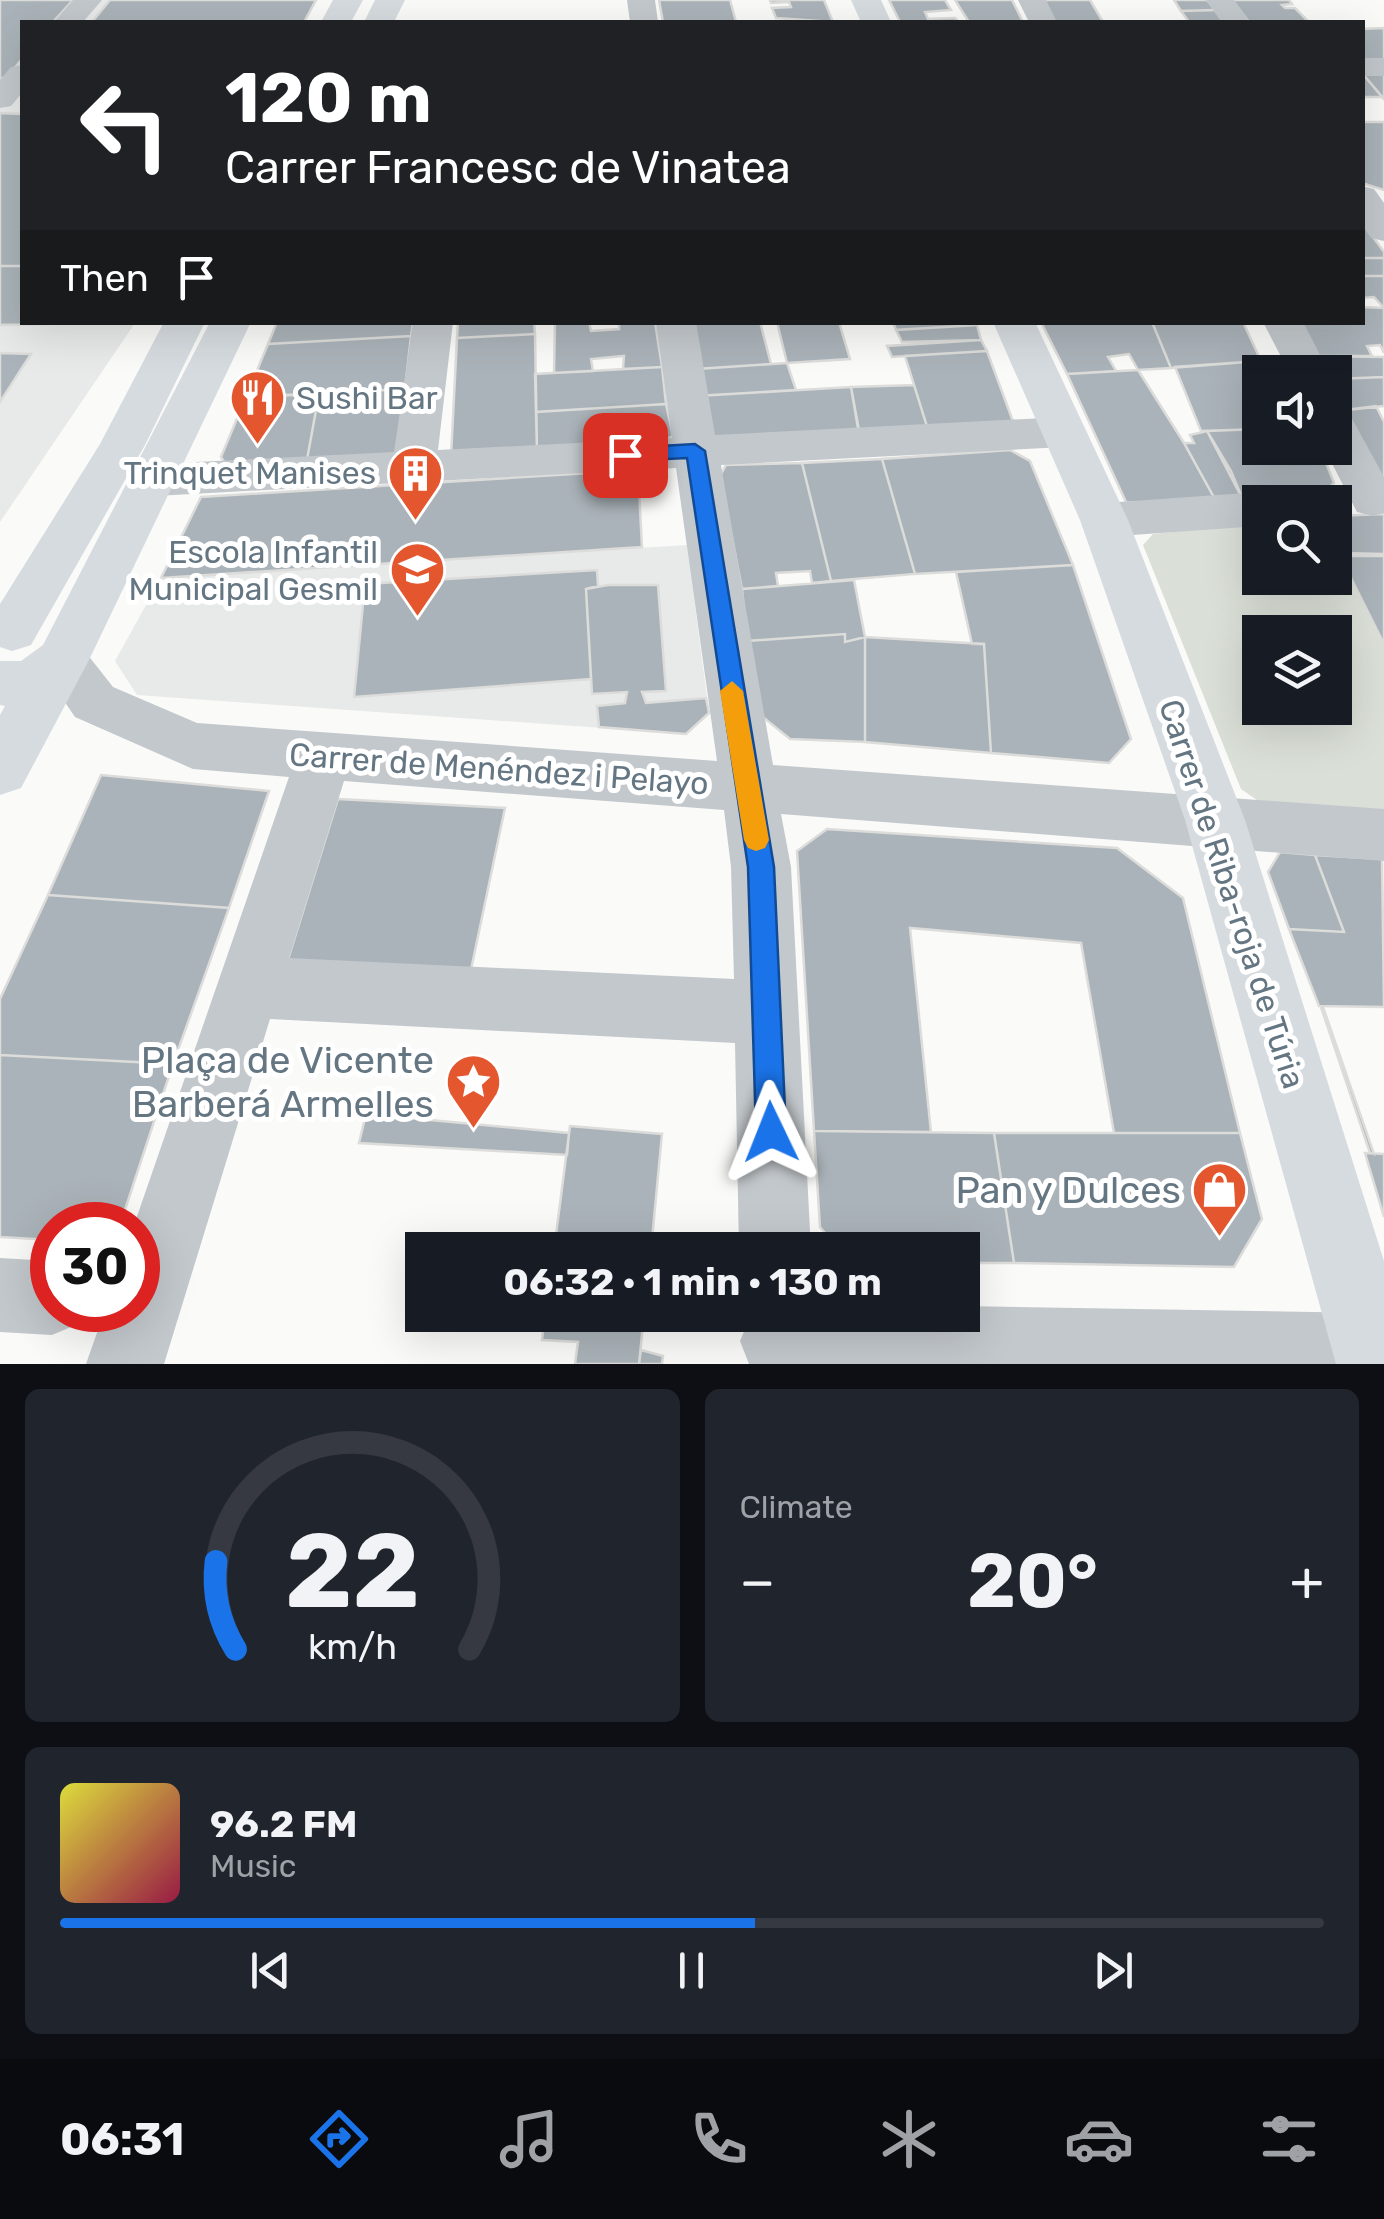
<!DOCTYPE html>
<html lang="en">
<head>
<meta charset="utf-8">
<style>
  :root { --surface:#171b24; --page:#20242c; --text:#f1f3f6; --muted:#9ea1a6; --line:#363941; --accent:#1a73e8 }
  body { margin:0; font-family:Rubik,sans-serif; background:var(--page); color:var(--text); height:100vh; display:flex; flex-direction:column; font-size:38px; white-space:nowrap }
  * { box-sizing:border-box; margin:0 }
  p { font-size:32px; color:var(--muted) }
  .icon { flex:none; width:55px; height:55px; fill:none; stroke:currentColor; stroke-width:2; stroke-linecap:round; stroke-linejoin:round }
  .map { position:relative; height:1364px; overflow:hidden }
  .details { display:flex; flex-direction:column; gap:25px; padding:25px; background:#0d0f14; flex:1 }
  .details>* { flex:none }
  .hud { position:absolute; left:20px; top:20px; width:1345px; height:305px; border-radius:0px; box-shadow:0 10px 40px #0002; background:#202124; color:#fff; overflow:hidden }
  .fabs { position:absolute; left:1242px; top:355px; display:grid; gap:20px }
  .fabs a { display:grid; place-items:center; width:110px; height:110px; border-radius:0px; background:var(--surface); box-shadow:0 10px 40px #0002; font-size:50px }
  .speed { position:absolute; left:30px; top:1202px; display:flex; gap:20px; font-size:50px; font-weight:700; text-align:center }
  .speed>* { display:grid; place-content:center; width:130px; height:130px; border-radius:50%; background:var(--surface); box-shadow:0 10px 40px #0002; line-height:1 }
  .speed .limit { border:15px solid #d22; background:#fff; color:#111 }
  .pin { position:absolute; display:grid; place-items:center; width:85px; height:85px; color:#fff; margin:-42px; border-radius:20px; box-shadow:0 5px 15px #0006 }
  .me { position:absolute; width:110px; margin:-55px; rotate:358deg; stroke-linejoin:round; filter:drop-shadow(0 0 8px #0008) }
  .turn { display:flex; align-items:center; gap:35px; height:210px; padding:0 40px; font-size:45px }
  .turn .icon { width:130px; height:130px; stroke-width:2.5 }
  .turn b { display:block; font-size:70px; line-height:85px }
  .then { display:flex; align-items:center; height:95px; padding:0 40px; background:#0003; gap:20px; font-size:38px }
  .big { font-size:75px; font-weight:700; line-height:1.1 }
  .details .card { flex:1; display:flex; flex-direction:column; justify-content:center; gap:15px; min-width:0; padding:0 35px; border-radius:15px; background:var(--page) }
  .details .dial { align-items:center; gap:0 }
  .dial svg { height:260px; overflow:visible; fill:none; stroke:var(--line); stroke-width:7; stroke-linecap:round; text-anchor:middle }
  .dial text { fill:var(--text); stroke:none }
  .song { display:flex; align-items:center; gap:30px }
  .cover { width:120px; height:120px; border-radius:15px; background:linear-gradient(135deg,hsl(60 70% 55%),hsl(340 70% 35%)) }
  .played { height:10px; border-radius:5px; background:linear-gradient(90deg,var(--accent) 55%,var(--line) 55%) }
  .keys { display:flex; justify-content:space-around; direction:ltr }
  .heat { display:flex; justify-content:space-between; align-items:center; font-size:55px; direction:ltr }
  .details .tiles { flex:1; display:grid; gap:25px; grid-template-columns:1fr 1fr }
  .card:last-child { grid-column:span 2 }
  .trip { position:absolute; left:405px; top:1232px; width:575px; height:100px; border-radius:0px; background:var(--surface); box-shadow:0 10px 40px #0002; font-weight:700; line-height:100px; text-align:center }
  .tabs { display:flex; height:160px; justify-content:space-around; align-items:center; background:#090b0e; color:var(--muted) }
  .tabs .icon { width:70px; height:70px }
  .tabs .current { color:var(--accent) }
  .tabs b { font-size:45px; color:var(--text) }
  .map>svg:first-child { display:block }
  .built { fill:#e8e9e9 }
  .green { fill:#dadfd7; fill-rule:evenodd }
  .building { fill:#aab3b9; stroke:#dcdcda; stroke-width:2.5 }
  .lines { fill:none; stroke-linecap:round; stroke-linejoin:round }
  .street { fill:#c3c8cc; fill-rule:evenodd }
  .secondary { fill:#d6dbdf; fill-rule:evenodd }
  .route { fill:#1a73e8; stroke:#114b97; stroke-width:2.5 }
  .slow { fill:#f59e0b }
  .labels { text-anchor:middle; stroke-width:10; stroke-linejoin:round; paint-order:stroke }
  .poi-label { font-size:32px; fill:#657683; stroke:#fff; text-anchor:end }
  .street-label { font-size:32px; fill:#657683; stroke:#fff }
  .near-poi-label { font-size:38px; fill:#657683; stroke:#fff; text-anchor:end }
</style>
</head>
<body>
<div class="map">
<svg width="1384" height="1364" viewBox="0 0 1384 1364">
  <rect width="100%" height="100%" fill="#fafaf8"/>
  <path class="built" d="M0,0H316L304,22H22V322L135,323L0,522Z
    M687,545L709,713L686,734L137,695L115,661L161,578Z"/>
  <path class="green" d="M1260,523V578H1335V543L1384,641V815L1267,807L1241,789L1143,545L1153,534ZM1260,632H1335V708H1260Z"/>
  <path class="building" d="M0,0H73L53,22H22V59L8,76L0,79Z
    M110,0H316L304,22H92Z
    M659,0H730L736,22H663Z
    M770,0H824L833,22L776,18L772,8L791,7L789,2L771,3Z
    M889,0H945L951,10L925,12L928,19L955,18L959,22H900Z
    M955,0H1012L1023,22H969Z
    M1040,0H1090L1103,22H1050Z
    M1174,0H1207L1215,10L1181,11Z
    M1232,0H1289L1292,4L1282,5L1285,8H1295L1308,21L1249,22Z
    M1215,10L1223,22H1189L1181,11Z
    M1384,28V60H1362V29Z
    M1384,72V99L1362,73Z
    M1362,73L1382,97H1362Z
    M0,113L22,114V266H0Z
    M1362,122H1384V190L1362,183Z
    M1362,222L1384,252V258H1362Z
    M1362,258H1384V276H1362Z
    M0,266H22V322L88,323L0,325Z
    M1362,276H1384V308L1374,297L1362,298Z
    M1362,307L1384,308V353L1380,345L1367,346L1372,356H1308L1292,322H1362Z
    M277,322H413L411,336L268,344Z
    M458,322H534L535,334L457,338Z
    M555,322H589L591,331L619,329V322H655L662,367L623,369L624,356L591,359L593,371L554,373Z
    M684,322H760L771,364L697,369Z
    M777,322H839L850,359L787,363Z
    M893,322H976L977,325L896,330Z
    M1041,322H1152L1171,368L1138,370L1129,354L1108,357L1116,371L1067,374Z
    M1152,322H1243L1261,361L1171,368Z
    M977,325L981,340L902,342L896,330Z
    M535,334L537,451L451,456L457,338Z
    M411,336L405,389L246,397L268,344Z
    M981,340L987,351L892,357L887,346Z
    M987,351L1014,424L929,433L905,356Z
    M0,353L31,354L0,402Z
    M1308,356L1384,357V377L1335,379V372H1318Z
    M1261,361H1282L1287,372H1260V429L1201,431L1175,367Z
    M787,363L796,390L697,396V369Z
    M662,367L666,404L536,412L535,374Z
    M1138,370L1184,443L1217,503L1126,502L1067,374Z
    M1384,377V406L1337,411L1335,379Z
    M914,385L929,433L860,436L851,387Z
    M851,387L859,434L720,444L703,432L697,396Z
    M405,389L398,457L306,465L319,394Z
    M319,394L306,465L228,468L221,457L246,397Z
    M666,404L673,436L653,446L537,451L536,412Z
    M1376,406L1384,422V489L1337,411Z
    M1260,429V448H1320L1334,483L1324,493L1243,500L1207,431Z
    M1207,431L1231,471L1243,500L1217,503L1184,443H1194L1190,435Z
    M1010,450L1030,461L1073,565L915,574L882,459Z
    M882,459L915,574L831,581L802,463Z
    M802,463L831,581L812,583L810,571L776,573L778,586L742,589L720,476L726,465Z
    M638,470L642,547L161,578L201,497Z
    M1384,514V554L1341,553L1335,543V516Z
    M1340,556H1384V644Z
    M1073,565L1131,739L1109,763L991,753L984,644H972L956,572Z
    M597,570L598,586L586,589L591,679L354,697L365,584Z
    M854,580L865,637L845,642V634L747,641L742,589Z
    M608,585H658L666,691L642,692L646,703L706,698L709,713L686,734L599,727L597,706L625,703L627,692L592,694L586,589Z
    M1305,620L1325,628L1327,632H1293L1291,627Z
    M845,634V642L865,637V742L790,739L758,713L747,641Z
    M865,637L984,644L991,753L865,742Z
    M101,775L269,791L229,908L48,895Z
    M338,799L505,808L468,984L286,966Z
    M827,829L1117,848L1183,898L1240,1133H1114L1081,943L910,928L931,1132L814,1131L797,851Z
    M1280,852L1315,855L1344,932L1289,929L1268,872Z
    M1315,855L1382,859L1384,1007L1319,1006L1289,929L1344,932Z
    M48,895L229,908L173,1064L0,1055V999Z
    M1321,1007H1323L1374,1154L1370,1153Z
    M0,1055L173,1064L120,1225H52V1240L0,1237Z
    M366,1114L569,1133L567,1155L359,1143Z
    M570,1126L662,1134L651,1250H554Z
    M814,1131L994,1133L1014,1263H962V1250H839L820,1227Z
    M994,1133H1240L1262,1219L1234,1267L1014,1263Z
    M1365,1153L1384,1154V1217Z
    M545,1315H644L639,1364H575L578,1342L542,1340Z
    M641,1350L663,1356L662,1364H639Z"/>
  <g class="lines">
    <path class="street" d="M73,0H102L83,22H54Z
      M627,0H655L658,22H630Z
      M1018,0H1046L1057,22H1029Z
      M1206,0H1234L1250,22H1222Z
      M1362,58H1384V76H1362Z
      M22,65V93L11,106L0,108V80L11,67Z
      M1362,186L1374,189L1384,203V241L1371,238L1362,225Z
      M413,322H453L438,450L672,438L656,322H696L715,435L1064,417L1079,422L1086,432L1079,442L1064,447L721,465L773,765L1384,809V861L781,814L791,867L811,1250H739L735,1043L270,1019L164,1364H86L105,1310H138V1225H134L289,777L193,769L75,717L36,660L44,645L62,639L80,645L113,687L197,723L717,761L676,468L155,496L139,491L132,480L139,469L155,464L394,452ZM344,781L724,810L731,867L734,979L289,958Z
      M1263,322H1303L1329,372H1289Z
      M1335,411L1350,415L1384,477V513L1373,516L1357,512L1324,448H1335Z
      M1260,492L1276,497L1279,502H1260V526L1104,537L1087,532L1081,520L1087,508L1104,503Z
      M0,1258L52,1261V1310H84L78,1324L52,1335L0,1332Z
      M962,1306L1372,1313L1384,1318V1364H749L740,1341L751,1315H962Z"/>
    <path class="secondary" d="M333,0H363L351,22H321Z
      M375,0H405L394,22H364Z
      M851,0H881L891,22H861Z
      M164,322H205L145,445L31,645L12,651L0,647V604L100,444Z
      M210,322H251L89,660L21,788L0,795V715L5,706L0,705V661H21L43,645Z
      M993,322H1035L1128,520L1245,820L1384,1261V1364H1336L1185,820L1080,520Z"/>
  </g>
  <path class="route" d="M695,444L705,451L774,867L786,1132L781,1142L771,1146L760,1142L756,1132L748,867L687,458L625,461L615,455L625,448Z"/>
  <path class="slow" d="M732,681L743,691L769,840L765,848L756,851L748,848L744,840L720,691Z"/>
  <defs>
    <symbol id="restaurant-pin" viewBox="-11 -11 22 30"><path d="M0 17L-7.5 6A9.5 9.5 0 1 1 7.5 6Z" fill="#e4572e" stroke="#fff"/><path d="M-5-6h1v4h1v-4h1v4h1v-4h1v5L-1.5 .5V6h-2V.5L-5-1ZM5-6V6H3V1.5H1.5Q1.5-4 5-6Z" fill="#fff"/></symbol>
    <symbol id="building-pin" viewBox="-11 -11 22 30"><path d="M0 17L-7.5 6A9.5 9.5 0 1 1 7.5 6Z" fill="#e4572e" stroke="#fff"/><path d="M-4-6H4V6H1V3H-1V6H-4ZM-2.5-4.3h1.7v1.8h-1.7ZM.8-4.3h1.7v1.8H.8ZM-2.5-1h1.7V.8h-1.7ZM.8-1h1.7V.8H.8Z" fill="#fff"/></symbol>
    <symbol id="school-pin" viewBox="-11 -11 22 30"><path d="M0 17L-7.5 6A9.5 9.5 0 1 1 7.5 6Z" fill="#e4572e" stroke="#fff"/><path d="M0-5L7-2L0 1L-7-2ZM-4 1L0 2.5L4 1V4Q0 6-4 4Z" fill="#fff"/></symbol>
    <symbol id="sight-pin" viewBox="-11 -11 22 30"><path d="M0 17L-7.5 6A9.5 9.5 0 1 1 7.5 6Z" fill="#e4572e" stroke="#fff"/><path d="M0-6L1.8-2.2L6-1.7L2.9 1.2L3.7 5.4L0 3.3L-3.7 5.4L-2.9 1.2L-6-1.7L-1.8-2.2Z" fill="#fff"/></symbol>
    <symbol id="shop-pin" viewBox="-11 -11 22 30"><path d="M0 17L-7.5 6A9.5 9.5 0 1 1 7.5 6Z" fill="#e4572e" stroke="#fff"/><path d="M-5-2.5h2.3a2.7 3.5 0 0 1 5.4 0H5L5.5 6h-11ZM-1.5-2.5h3a1.5 2.3 0 0 0-3 0Z" fill="#fff"/></symbol>
  </defs>
  <g fill-rule="evenodd">
    <use href="#restaurant-pin" x="226" y="366" width="63" height="86"/>
    <use href="#building-pin" x="384" y="442" width="63" height="86"/>
    <use href="#school-pin" x="386" y="538" width="63" height="86"/>
    <use href="#sight-pin" x="442" y="1050" width="63" height="86"/>
    <use href="#shop-pin" x="1188" y="1158" width="63" height="86"/>
  </g>
  <g class="labels">
    <g class="poi-label">
      <text x="296" y="409" text-anchor="start">Sushi Bar</text>
      <text x="376" y="484">Trinquet Manises</text>
      <text x="378" y="563">Escola Infantil<tspan x="378" dy="37">Municipal Gesmil</tspan></text>
    </g>
    <g class="street-label">
      <text transform="translate(499 769) rotate(4)" y="11">Carrer de Menéndez i Pelayo</text>
      <text transform="translate(1232 894) rotate(72)" y="11">Carrer de Riba-roja de Túria</text>
    </g>
    <g class="near-poi-label">
      <text x="434" y="1073">Plaça de Vicente<tspan x="434" dy="44">Barberá Armelles</tspan></text>
      <text x="1181" y="1203">Pan y Dulces</text>
    </g>
  </g>
</svg>
<div class="fabs">
<a><svg class="icon" aria-label="sound" viewBox="0 0 24 24"><path d="M4 9h4l5-4v14l-5-4H4zM17 9q2 3 0 6"/></svg></a>
<a><svg class="icon" aria-label="search" viewBox="0 0 24 24"><circle cx="10" cy="10" r="6"/><path d="M15 15l6 6"/></svg></a>
<a><svg class="icon" aria-label="layers" viewBox="0 0 24 24"><path d="M12 4l9 5-9 5-9-5zM3 14l9 5 9-5"/></svg></a>
</div>
<div class="speed"><div class="limit">30</div></div>
<div class="pin" style="left:625px;top:455px;background:#d93025"><svg class="icon" aria-label="arrive" viewBox="0 0 24 24"><path d="M6 21V4h12l-3 4 3 4H6"/></svg></div>
<svg class="me" style="left:771px;top:1132px" viewBox="-20 -20 40 40"><path d="M0-17L14 15 0 8-14 15z" fill="#1a73e8" stroke="#fff" stroke-width="4"/></svg>
<div class="trip">06:32 · 1 min · 130 m</div>
<div class="hud">
<div class="turn"><svg class="icon" aria-label="left" viewBox="0 0 24 24"><path d="M17 20v-9H6M10 6l-5 5 5 5"/></svg><div><b>120 m</b>Carrer Francesc de Vinatea</div></div>
<div class="then">Then<svg class="icon" aria-label="arrive" viewBox="0 0 24 24"><path d="M6 21V4h12l-3 4 3 4H6"/></svg></div>
</div>
</div>
<section class="details">
<div class="tiles">
<div class="card dial"><svg viewBox="0 0 100 80">
<path d="M14 69A42 42 0 1 1 86 69"/>
<path d="M14 69A42 42 0 0 1 8 42" stroke="#1a73e8"/>
<text x="50" y="56" font-size="32" font-weight="700">22</text>
<text x="50" y="72" font-size="11">km/h</text>
</svg></div>
<div class="card"><p>Climate</p>
<div class="heat"><a>−</a><b class="big">20°</b><a>+</a></div>
</div>
<div class="card">
<div class="song"><i class="cover"></i><div><b>96.2 FM</b><p>Music</p></div></div>
<div class="played"></div>
<div class="keys"><svg class="icon" aria-label="previous" viewBox="0 0 24 24"><path d="M18 5L8 12l10 7zM5 5v14"/></svg><svg class="icon" aria-label="pause" viewBox="0 0 24 24"><path d="M8 5v14M16 5v14"/></svg><svg class="icon" aria-label="next" viewBox="0 0 24 24"><path d="M6 5l10 7-10 7zM19 5v14"/></svg></div>
</div>
</div>
</section>
<nav class="tabs">
<b>06:31</b>
<svg class="icon current" aria-label="directions" viewBox="0 0 24 24"><path d="M12 3l9 9-9 9-9-9zM9 14v-3h6M13 9l2 2-2 2"/></svg>
<svg class="icon" aria-label="music" viewBox="0 0 24 24"><path d="M9 18V5l10-2v13"/><circle cx="6" cy="18" r="3"/><circle cx="16" cy="16" r="3"/></svg>
<svg class="icon" aria-label="phone" viewBox="0 0 24 24"><path d="M5 4h4l2 5-3 2q2 4 5 5l2-3 5 2v4C11 20 4 13 5 4z"/></svg>
<svg class="icon" aria-label="climate" viewBox="0 0 24 24"><path d="M12 3v18M4 7l16 10M4 17L20 7"/></svg>
<svg class="icon" aria-label="car" viewBox="0 0 24 24"><path d="M5 17H2v-5l4-1 3-4h7l3 4 3 1v5h-3M9 17h6M6 11h13"/><circle cx="7" cy="17" r="2"/><circle cx="17" cy="17" r="2"/></svg>
<svg class="icon" aria-label="filters" viewBox="0 0 24 24"><path d="M4 7h16M4 17h16"/><circle cx="9" cy="7" r="2"/><circle cx="15" cy="17" r="2"/></svg>
</nav>
</body>
</html>
